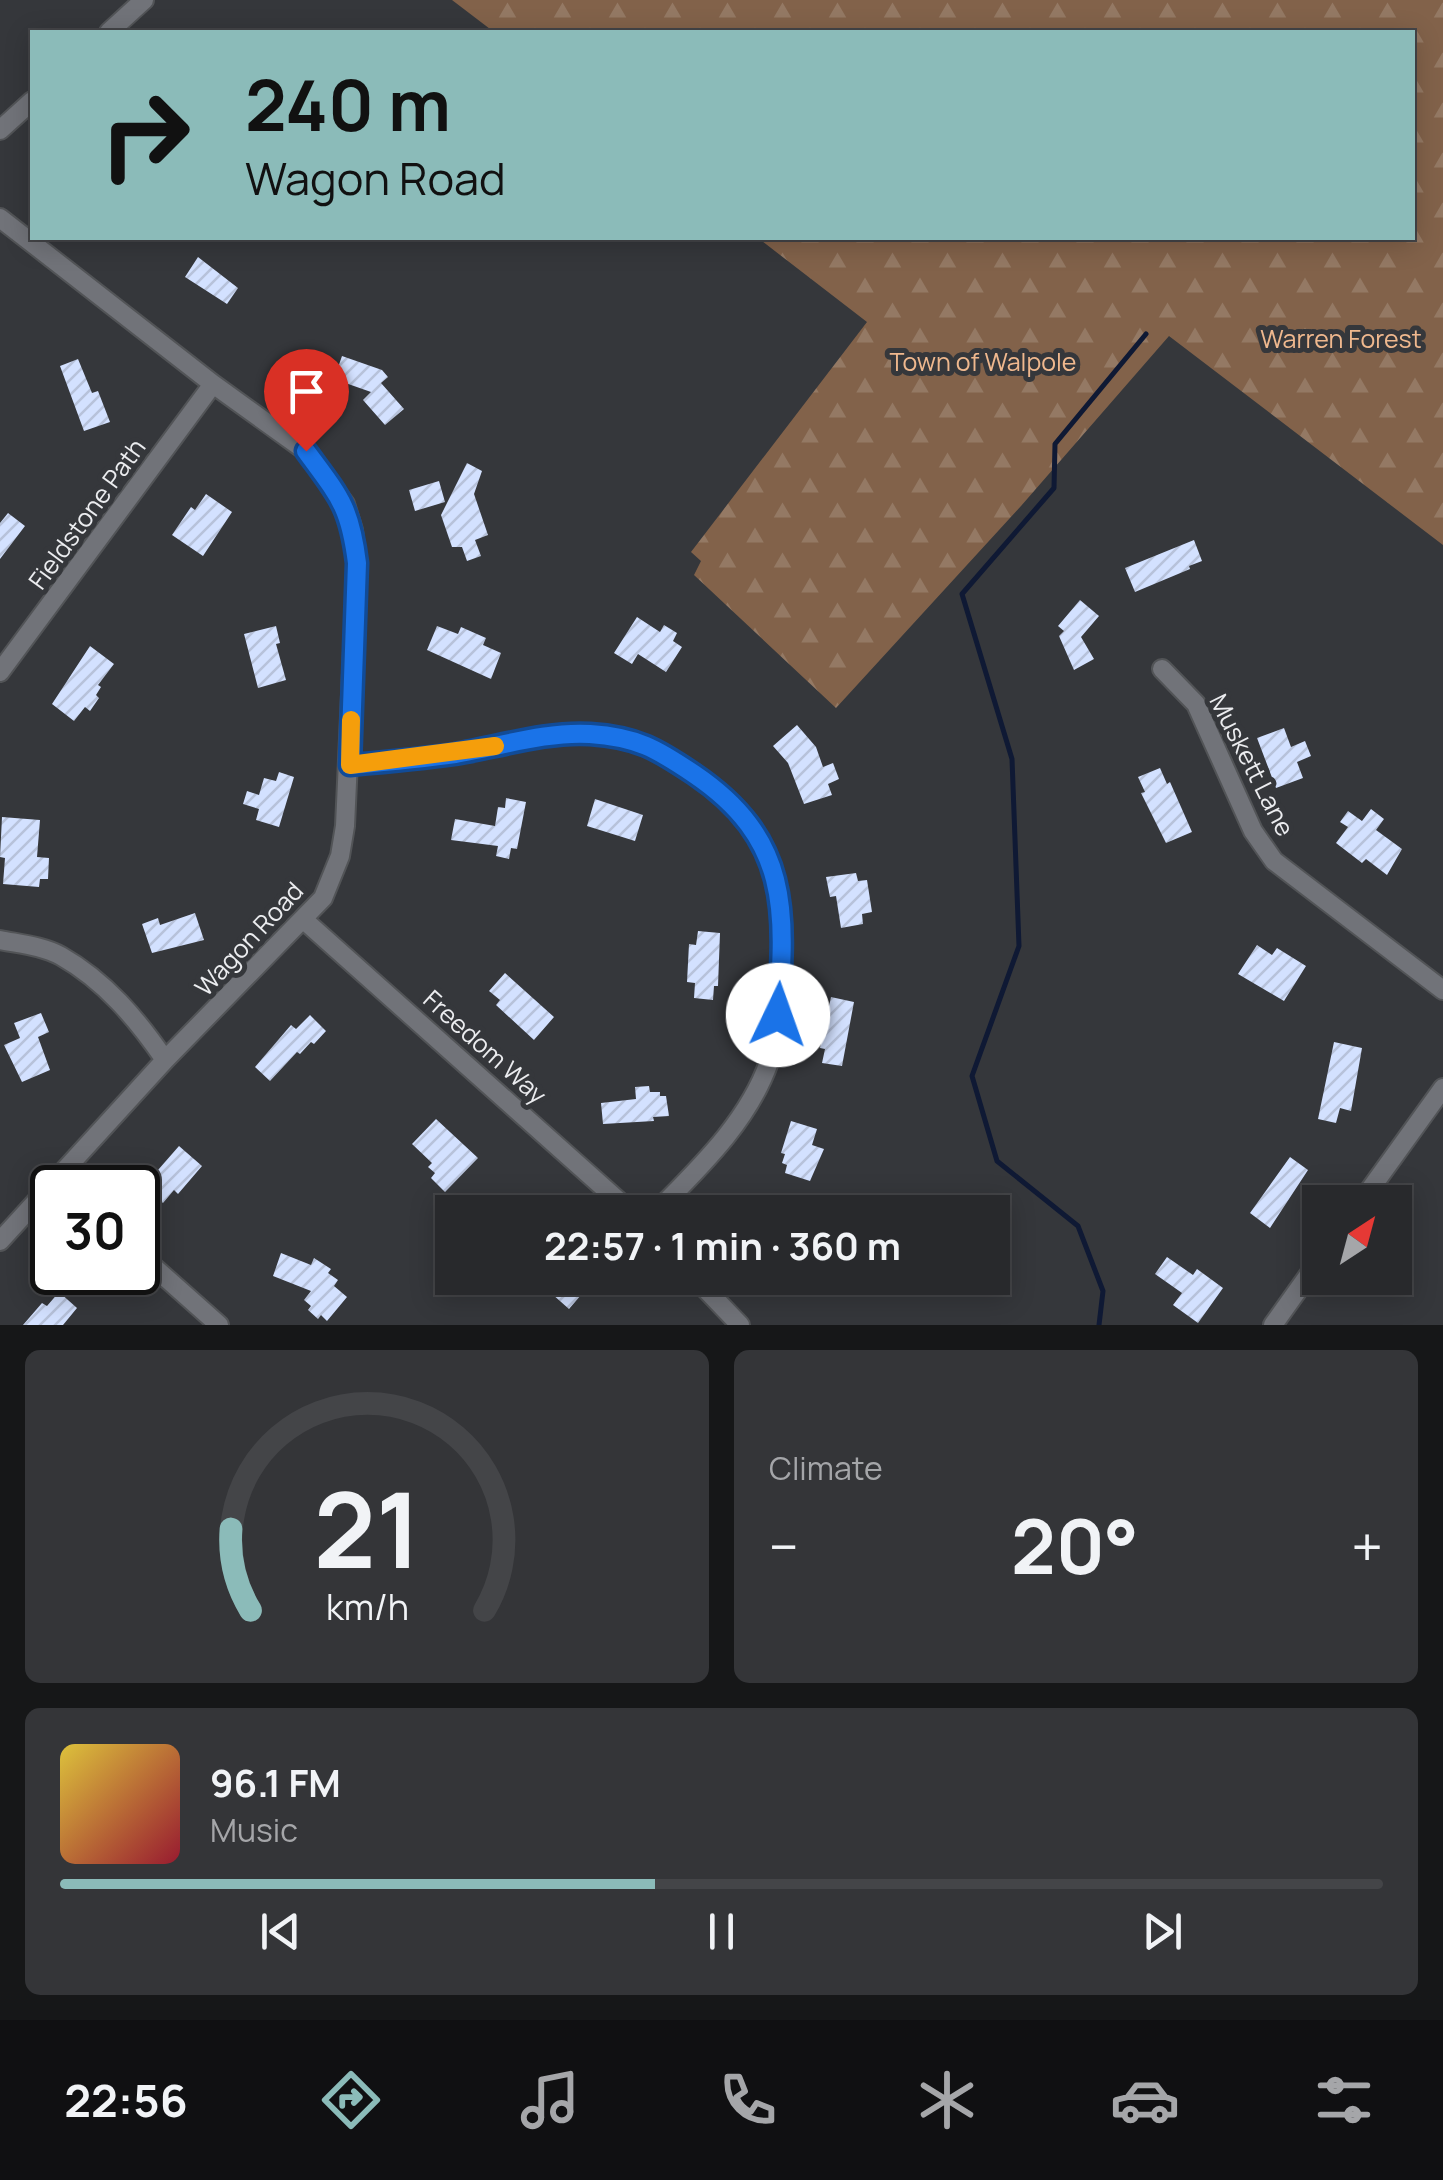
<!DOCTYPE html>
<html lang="en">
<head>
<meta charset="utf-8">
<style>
  :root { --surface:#28292c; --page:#343538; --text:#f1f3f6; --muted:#a5a6a9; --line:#444548; --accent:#8bbbb9 }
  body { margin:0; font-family:Manrope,sans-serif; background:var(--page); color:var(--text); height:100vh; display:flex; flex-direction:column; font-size:38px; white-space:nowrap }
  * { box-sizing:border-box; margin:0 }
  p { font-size:32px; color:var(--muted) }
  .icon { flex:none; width:55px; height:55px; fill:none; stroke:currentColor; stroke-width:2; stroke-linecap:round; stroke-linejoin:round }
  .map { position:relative; height:1325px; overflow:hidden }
  .sheet { display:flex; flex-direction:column; gap:25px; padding:25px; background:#161718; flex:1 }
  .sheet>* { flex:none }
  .guide { position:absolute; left:30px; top:30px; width:1385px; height:210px; border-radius:0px; box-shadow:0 5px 25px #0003,0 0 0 2px var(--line); background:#8bbbb9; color:#111; overflow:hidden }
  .needle { width:65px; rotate:36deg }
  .fabs { position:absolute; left:1302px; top:1185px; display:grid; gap:20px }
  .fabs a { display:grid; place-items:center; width:110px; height:110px; border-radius:0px; background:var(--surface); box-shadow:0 5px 25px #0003,0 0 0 2px var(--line); font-size:50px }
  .speed { position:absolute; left:30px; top:1165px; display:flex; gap:20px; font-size:50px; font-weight:700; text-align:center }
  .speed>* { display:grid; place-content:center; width:130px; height:130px; border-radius:50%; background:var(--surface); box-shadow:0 5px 25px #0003,0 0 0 2px var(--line); line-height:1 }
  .speed .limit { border:5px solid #111; border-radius:15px; background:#fff; color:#111 }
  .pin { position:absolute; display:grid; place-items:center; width:85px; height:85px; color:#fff; margin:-102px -42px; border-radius:50% 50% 50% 0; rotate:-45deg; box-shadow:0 0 10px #0007 }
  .pin .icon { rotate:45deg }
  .me { position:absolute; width:110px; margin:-55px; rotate:3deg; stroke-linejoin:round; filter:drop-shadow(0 0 8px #0008) }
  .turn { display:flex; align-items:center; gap:35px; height:210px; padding:0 50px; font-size:45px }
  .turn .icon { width:130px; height:130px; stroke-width:2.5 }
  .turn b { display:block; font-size:70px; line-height:85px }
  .big { font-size:75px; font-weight:700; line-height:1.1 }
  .sheet .tile { flex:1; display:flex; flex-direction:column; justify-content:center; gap:15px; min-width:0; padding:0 35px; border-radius:15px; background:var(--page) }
  .sheet .dial { align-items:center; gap:0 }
  .dial svg { height:260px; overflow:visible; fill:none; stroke:var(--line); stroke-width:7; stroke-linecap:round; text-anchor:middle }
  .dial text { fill:var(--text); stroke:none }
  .song { display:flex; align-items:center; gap:30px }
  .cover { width:120px; height:120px; border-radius:15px; background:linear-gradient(135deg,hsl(50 70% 55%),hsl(350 70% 35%)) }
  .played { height:10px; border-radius:5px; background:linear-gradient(90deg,var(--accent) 45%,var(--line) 45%) }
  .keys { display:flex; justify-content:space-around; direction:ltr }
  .heat { display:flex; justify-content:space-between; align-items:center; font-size:55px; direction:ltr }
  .sheet .tiles { flex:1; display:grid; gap:25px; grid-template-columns:1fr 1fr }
  .tile:last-child { grid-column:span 2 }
  .trip { position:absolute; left:435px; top:1195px; width:575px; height:100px; border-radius:0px; background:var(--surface); box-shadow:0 5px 25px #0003,0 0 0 2px var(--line); font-weight:700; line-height:100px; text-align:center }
  .tabs { display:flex; height:160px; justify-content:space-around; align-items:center; background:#101012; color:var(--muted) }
  .tabs .icon { width:70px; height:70px }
  .tabs .on { color:var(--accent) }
  .tabs b { font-size:45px; color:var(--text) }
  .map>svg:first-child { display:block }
  .forest { fill:url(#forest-firs) }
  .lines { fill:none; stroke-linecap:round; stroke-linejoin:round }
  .stream { stroke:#0f1934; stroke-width:5 }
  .building { fill:url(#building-hatch) }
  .minor-casing { stroke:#525457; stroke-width:22 }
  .minor { stroke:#717379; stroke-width:18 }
  .route-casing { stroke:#114b97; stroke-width:25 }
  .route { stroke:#1a73e8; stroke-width:18 }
  .slow { stroke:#f59e0b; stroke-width:18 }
  .labels { text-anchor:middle; stroke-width:10; stroke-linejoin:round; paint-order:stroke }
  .park-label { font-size:25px; fill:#efb88e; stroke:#35373b }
  .street-label { font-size:25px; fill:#ebecef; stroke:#35373b }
</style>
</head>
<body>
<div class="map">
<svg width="1443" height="1325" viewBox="0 0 1443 1325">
  <defs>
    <pattern id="forest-firs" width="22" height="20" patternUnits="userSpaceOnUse" patternTransform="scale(2.5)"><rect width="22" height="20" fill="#82624a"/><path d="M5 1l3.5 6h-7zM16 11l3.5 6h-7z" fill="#947964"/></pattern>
    <pattern id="building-hatch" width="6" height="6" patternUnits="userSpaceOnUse" patternTransform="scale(2.5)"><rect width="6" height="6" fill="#d3e1ff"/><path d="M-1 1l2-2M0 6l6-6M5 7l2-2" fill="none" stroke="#b7c2da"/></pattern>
  </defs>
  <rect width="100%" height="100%" fill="#35373b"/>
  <path class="forest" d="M452,0H1443V545L1169,336L1021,506L836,708L694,575L701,561L691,552L867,322L758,238H1412V32H494Z"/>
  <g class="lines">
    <path class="stream" d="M1099,1325L1103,1291L1078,1226L997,1161L972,1076L1019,946L1012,759L962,594L1054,488L1055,444L1146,334"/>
  </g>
  <path class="building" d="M198,257L238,288L227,304L185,277Z
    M342,356L382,370L388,377L381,383L404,409L385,425L363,400L371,392L334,379Z
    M78,359L92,393L98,391L110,422L84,431L60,366Z
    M467,463L482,471L474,494L488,535L475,540L481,556L467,561L462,547H452L441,515Z
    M439,481L445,502L415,511L409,490Z
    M206,494L232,512L203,556L172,535L191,507L195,510Z
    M8,513L25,526L0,559V523Z
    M1194,540L1202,561L1189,566L1190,569L1135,592L1125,568Z
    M1080,600L1099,616L1081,637L1094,659L1074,670L1059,636L1064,631L1058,626Z
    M637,617L660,632L664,625L677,633L673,641L682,647L666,672L638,654L632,664L614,653Z
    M276,626L280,643L276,644L286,680L258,688L244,634Z
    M437,626L458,634L461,627L486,638L483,645L501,653L491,679L427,650Z
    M90,646L114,664L98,685L101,687L96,695L99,698L90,711L85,707L74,721L52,704Z
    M797,725L816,747L823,767L833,763L839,779L828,784L832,795L804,804L788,763L773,746Z
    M1284,728L1291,747L1305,741L1311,756L1297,762L1303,778L1276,788L1257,738Z
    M1160,768L1167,784L1170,782L1192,832L1166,843L1141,793L1145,792L1138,777Z
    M279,772L294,777L279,827L256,820L259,809L243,804L247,791L259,795L264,778L276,781Z
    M506,798L526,802L517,849L511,848L509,859L496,856L498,846L451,840L455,819L495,826L498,807L505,808Z
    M595,799L643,815L635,841L587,826Z
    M1371,809L1384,819L1376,830L1402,849L1387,875L1366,859L1362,863L1336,843L1348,827L1340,822L1348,811L1362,821Z
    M2,817L40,820L37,857L49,858L48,879H40L39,887L3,884L5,858L0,857Z
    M856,873L858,881L867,880L872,912L862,914L863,924L841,928L836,896L830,897L826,877Z
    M195,913L204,940L152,953L142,924L158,918L160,925Z
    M698,931L720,933L718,986H714L713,1000L694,998L695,983L687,982L689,944L696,945Z
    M1257,945L1272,955L1277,948L1306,966L1284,1001L1238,974Z
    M505,973L554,1017L534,1040L496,1005L500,1000L489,991Z
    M831,997L854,1002L842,1066L822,1063L825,1049L820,1048Z
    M41,1013L49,1032L38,1037L50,1070L22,1082L4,1045L20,1038L14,1023Z
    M310,1015L326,1031L314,1044L311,1042L300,1054L297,1052L270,1081L255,1067L291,1025L296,1029Z
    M1334,1042L1362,1048L1351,1111L1340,1108L1336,1123L1318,1119Z
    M649,1086L650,1092H660V1096H666L669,1116L653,1117L654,1121L603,1124L601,1103L636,1099L635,1087Z
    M436,1119L478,1158L445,1192L431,1178L435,1173L428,1167L432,1163L412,1144Z
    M791,1121L817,1129L812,1145L824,1149L810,1181L785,1173L787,1165L782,1163L785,1154L781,1153Z
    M179,1146L202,1166L178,1194L174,1190L163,1203L144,1186Z
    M1290,1157L1308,1170L1270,1228L1250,1213Z
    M281,1253L311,1265L314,1258L331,1269L328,1273L338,1280L334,1286L347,1297L327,1321L321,1315L318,1319L308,1310L311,1306L304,1300L311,1291L273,1276Z
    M1167,1257L1193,1275L1197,1269L1223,1288L1198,1323L1173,1305L1182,1293L1155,1274Z
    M560,1278H576L587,1288L569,1309L552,1294L557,1289L553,1286Z
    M59,1292L77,1308L63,1325H23L42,1303L47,1306Z"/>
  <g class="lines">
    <defs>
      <path id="minor" d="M109,32L144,0
        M0,130L32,101
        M0,218L213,384L306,451L345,504L353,530L357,563L345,826L340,856L323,898L165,1060L0,1241
        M1162,669L1196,704L1253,831L1274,861L1443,990
        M0,672L213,384
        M349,765C385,762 420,759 455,754C508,745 568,726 621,738C652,745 669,757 695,775C775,829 783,880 781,971C780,1000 779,1034 769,1062C748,1122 699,1168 656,1212
        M304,920L631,1212
        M0,940C20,944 43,946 61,956C105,981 137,1019 165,1060
        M1361,1202L1443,1088
        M138,1253L219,1325
        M695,1278L740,1325
        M1273,1325L1320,1259"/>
    </defs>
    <use href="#minor" class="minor-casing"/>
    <use href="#minor" class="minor"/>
  </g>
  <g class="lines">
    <defs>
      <path id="route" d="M306,451C339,496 350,506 357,563L350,765C385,762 420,759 455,754C497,747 549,731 590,734C637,737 657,749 694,774C790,839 786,910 778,1015"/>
    </defs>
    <use href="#route" class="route-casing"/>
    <use href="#route" class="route"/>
    <path class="slow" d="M351,720L350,765L495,746"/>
  </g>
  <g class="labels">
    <g class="park-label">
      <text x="1341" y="348">Warren Forest</text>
      <text x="983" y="371">Town of Walpole</text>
    </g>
    <g class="street-label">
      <text transform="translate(87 514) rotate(-54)" y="9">Fieldstone Path</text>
      <text transform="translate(1252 765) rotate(63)" y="9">Muskett Lane</text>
      <text transform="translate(249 939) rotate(-47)" y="9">Wagon Road</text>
      <text transform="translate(485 1047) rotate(42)" y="9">Freedom Way</text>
    </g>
  </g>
</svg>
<div class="fabs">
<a><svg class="needle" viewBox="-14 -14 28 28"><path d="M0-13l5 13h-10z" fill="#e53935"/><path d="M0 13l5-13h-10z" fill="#a5a6a9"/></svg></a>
</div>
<div class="speed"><div class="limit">30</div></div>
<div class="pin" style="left:306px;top:451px;background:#d93025"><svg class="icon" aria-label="arrive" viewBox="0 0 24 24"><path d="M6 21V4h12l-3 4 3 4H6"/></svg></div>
<svg class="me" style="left:778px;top:1015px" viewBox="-20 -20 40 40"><circle r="19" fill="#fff"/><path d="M0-13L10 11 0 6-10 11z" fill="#1a73e8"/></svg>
<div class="trip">22:57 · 1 min · 360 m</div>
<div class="guide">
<div class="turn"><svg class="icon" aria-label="right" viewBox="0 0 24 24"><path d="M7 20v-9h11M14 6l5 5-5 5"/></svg><div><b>240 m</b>Wagon Road</div></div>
</div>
</div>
<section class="sheet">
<div class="tiles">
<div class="tile dial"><svg viewBox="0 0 100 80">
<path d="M14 69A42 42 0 1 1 86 69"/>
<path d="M14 69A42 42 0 0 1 8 44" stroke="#8bbbb9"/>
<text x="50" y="56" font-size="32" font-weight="700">21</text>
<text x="50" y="72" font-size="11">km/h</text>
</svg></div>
<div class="tile"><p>Climate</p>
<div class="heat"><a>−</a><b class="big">20°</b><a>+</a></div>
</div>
<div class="tile">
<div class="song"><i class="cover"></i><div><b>96.1 FM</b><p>Music</p></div></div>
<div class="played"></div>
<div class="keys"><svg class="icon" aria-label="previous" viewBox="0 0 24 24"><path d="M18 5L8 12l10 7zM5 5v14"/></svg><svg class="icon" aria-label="pause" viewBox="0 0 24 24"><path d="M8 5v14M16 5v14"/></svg><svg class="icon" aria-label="next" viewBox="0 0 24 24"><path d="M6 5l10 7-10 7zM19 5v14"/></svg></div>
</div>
</div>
</section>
<nav class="tabs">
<b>22:56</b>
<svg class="icon on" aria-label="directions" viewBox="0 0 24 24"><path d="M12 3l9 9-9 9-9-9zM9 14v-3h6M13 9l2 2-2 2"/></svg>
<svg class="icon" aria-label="music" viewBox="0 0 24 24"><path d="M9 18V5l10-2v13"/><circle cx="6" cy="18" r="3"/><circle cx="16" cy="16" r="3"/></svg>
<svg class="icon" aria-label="phone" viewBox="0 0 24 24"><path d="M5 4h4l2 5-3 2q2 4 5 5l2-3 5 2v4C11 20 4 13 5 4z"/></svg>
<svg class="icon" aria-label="climate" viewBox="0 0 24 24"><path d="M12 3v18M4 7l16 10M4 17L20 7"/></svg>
<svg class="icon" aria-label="car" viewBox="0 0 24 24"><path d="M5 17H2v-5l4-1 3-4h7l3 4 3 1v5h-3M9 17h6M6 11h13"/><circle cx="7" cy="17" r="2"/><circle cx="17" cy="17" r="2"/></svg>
<svg class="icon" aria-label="filters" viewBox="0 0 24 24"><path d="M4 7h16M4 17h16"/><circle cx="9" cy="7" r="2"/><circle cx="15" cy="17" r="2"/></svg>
</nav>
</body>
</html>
